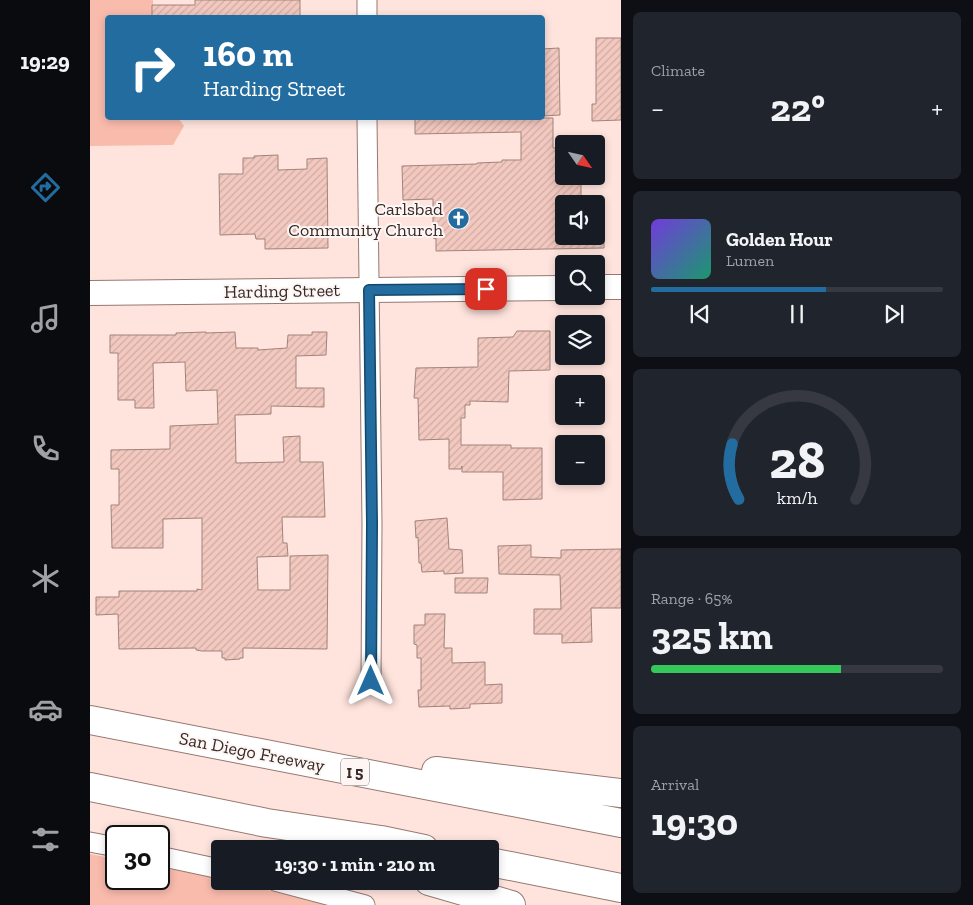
<!DOCTYPE html>
<html lang="en">
<head>
<meta charset="utf-8">
<style>
  :root { --surface:#171b24; --page:#20242c; --text:#f1f3f6; --muted:#9ea1a6; --line:#363941; --accent:#226ca0 }
  body { margin:0; font-family:"Zilla Slab",serif; background:var(--page); color:var(--text); height:100vh; display:flex; flex-direction:column; font-size:19px; white-space:nowrap }
  * { box-sizing:border-box; margin:0 }
  p { font-size:16px; color:var(--muted) }
  .icon { flex:none; width:28px; height:28px; fill:none; stroke:currentColor; stroke-width:2; stroke-linecap:round; stroke-linejoin:round }
  .map { position:relative; flex:1; overflow:hidden }
  .side { display:flex; flex-direction:column; gap:12px; padding:12px; background:#0d0f14; width:352px }
  .side>* { flex:none }
  .guide { position:absolute; left:15px; top:15px; width:440px; height:105px; border-radius:5px; box-shadow:0 2px 8px #0003; background:#226ca0; color:#fff; overflow:hidden }
  .needle { width:32px; rotate:124deg }
  .fabs { position:absolute; left:465px; top:135px; display:grid; gap:10px }
  .fabs a { display:grid; place-items:center; width:50px; height:50px; border-radius:5px; background:var(--surface); box-shadow:0 2px 8px #0003; font-size:25px }
  .speed { position:absolute; left:15px; top:825px; display:flex; gap:10px; font-size:25px; font-weight:700; text-align:center }
  .speed>* { display:grid; place-content:center; width:65px; height:65px; border-radius:50%; background:var(--surface); box-shadow:0 2px 8px #0003; line-height:1 }
  .speed .limit { border:2px solid #111; border-radius:8px; background:#fff; color:#111 }
  .pin { position:absolute; display:grid; place-items:center; width:42px; height:42px; color:#fff; margin:-21px; border-radius:10px; box-shadow:0 2px 8px #0006 }
  .me { position:absolute; width:55px; margin:-28px; rotate:0deg; stroke-linejoin:round; filter:drop-shadow(0 0 4px #0008) }
  .turn { display:flex; align-items:center; gap:18px; height:105px; padding:0 15px; font-size:22px }
  .turn .icon { width:65px; height:65px; stroke-width:2.5 }
  .turn b { display:block; font-size:35px; line-height:42px }
  .big { font-size:38px; font-weight:700; line-height:1.1 }
  .side .tile { flex:1; display:flex; flex-direction:column; justify-content:center; gap:8px; min-width:0; padding:0 18px; border-radius:8px; background:var(--page) }
  .side .dial { align-items:center; gap:0 }
  .dial svg { height:130px; overflow:visible; fill:none; stroke:var(--line); stroke-width:7; stroke-linecap:round; text-anchor:middle }
  .dial text { fill:var(--text); stroke:none }
  .song { display:flex; align-items:center; gap:15px }
  .cover { width:60px; height:60px; border-radius:8px; background:linear-gradient(135deg,hsl(260 70% 55%),hsl(160 70% 35%)) }
  .played { height:5px; border-radius:2px; background:linear-gradient(90deg,var(--accent) 60%,var(--line) 60%) }
  .keys { display:flex; justify-content:space-around; direction:ltr }
  .heat { display:flex; justify-content:space-between; align-items:center; font-size:28px; direction:ltr }
  .charge { height:8px; border-radius:4px; background:linear-gradient(90deg,#34c759 65%,var(--line) 0) }
  .trip { position:absolute; left:121px; top:840px; width:288px; height:50px; border-radius:5px; background:var(--surface); box-shadow:0 2px 8px #0003; font-weight:700; line-height:50px; text-align:center }
  main { display:flex; flex:1; min-height:0 }
  .menu { display:flex; flex-direction:column; width:90px; justify-content:space-around; align-items:center; background:#090b0e; color:var(--muted) }
  .menu .icon { width:35px; height:35px }
  .menu .current { color:var(--accent) }
  .menu b { font-size:22px; color:var(--text) }
  .map>svg:first-child { display:block }
  .green { fill:#f9bbac }
  .building { fill:url(#building-hatch); stroke:#a1837b }
  .lines { fill:none; stroke-linecap:round; stroke-linejoin:round }
  .minor-casing { stroke:#967871; stroke-width:21 }
  .major-casing { stroke:#967871; stroke-width:26 }
  .highway-casing { stroke:#967871; stroke-width:30 }
  .minor { stroke:#fff; stroke-width:19 }
  .major { stroke:#fff; stroke-width:24 }
  .highway { stroke:#fff; stroke-width:28 }
  .route-casing { stroke:#164668; stroke-width:12 }
  .route { stroke:#226ca0; stroke-width:9 }
  .labels { text-anchor:middle; stroke-width:4; stroke-linejoin:round; paint-order:stroke }
  .shield { fill:#fdf6f4; stroke:#726664; stroke-width:1 }
  .shield-label { font-size:16px; font-weight:bold; fill:#362926 }
  .poi-label { font-size:18px; fill:#362926; stroke:#fdf6f4; text-anchor:end }
  .street-label { font-size:18px; fill:#362926; stroke:#fdf6f4 }
</style>
</head>
<body>
<main>
<nav class="menu">
<b>19:29</b>
<svg class="icon current" aria-label="directions" viewBox="0 0 24 24"><path d="M12 3l9 9-9 9-9-9zM9 14v-3h6M13 9l2 2-2 2"/></svg>
<svg class="icon" aria-label="music" viewBox="0 0 24 24"><path d="M9 18V5l10-2v13"/><circle cx="6" cy="18" r="3"/><circle cx="16" cy="16" r="3"/></svg>
<svg class="icon" aria-label="phone" viewBox="0 0 24 24"><path d="M5 4h4l2 5-3 2q2 4 5 5l2-3 5 2v4C11 20 4 13 5 4z"/></svg>
<svg class="icon" aria-label="climate" viewBox="0 0 24 24"><path d="M12 3v18M4 7l16 10M4 17L20 7"/></svg>
<svg class="icon" aria-label="car" viewBox="0 0 24 24"><path d="M5 17H2v-5l4-1 3-4h7l3 4 3 1v5h-3M9 17h6M6 11h13"/><circle cx="7" cy="17" r="2"/><circle cx="17" cy="17" r="2"/></svg>
<svg class="icon" aria-label="filters" viewBox="0 0 24 24"><path d="M4 7h16M4 17h16"/><circle cx="9" cy="7" r="2"/><circle cx="15" cy="17" r="2"/></svg>
</nav>
<div class="map">
<svg width="531" height="905" viewBox="0 0 531 905">
  <defs>
    <pattern id="building-hatch" width="6" height="6" patternUnits="userSpaceOnUse" patternTransform="scale(1.25)"><rect width="6" height="6" fill="#f2c8bf"/><path d="M-1 1l2-2M0 6l6-6M5 7l2-2" fill="none" stroke="#d0aca4"/></pattern>
  </defs>
  <rect width="100%" height="100%" fill="#ffe4dd"/>
  <path class="green" d="M0,0H63V17L18,18V118H88L94,126L83,145L0,146Z
    M0,854L26,859V879H69V867L130,879V881H140L239,905H0Z"/>
  <path class="building" d="M105,0H210V18H62V5H105Z
    M506,38H531V120L502,121V104H506Z
    M469,48L470,115L452,116V49Z
    M325,118H463V148H474V176H491V204H474V236H514V248L346,251V239L343,238V199L313,200L312,166L387,164V163L412,162V160H431V132L325,134Z
    M188,155V170L217,169V159L237,158L238,248L175,249V239H166L165,234L130,235L129,174H153V158H164V156Z
    M427,331H460V370L419,371L418,402L380,401V405H375V418H371V445H421V448H452V499L413,500V472H372V466L371,469H359V439L329,440L328,398H324L326,368L388,367V338L423,337Z
    M116,332V333L145,332L146,348H168V350L197,348L198,335H222V332H237L236,355L206,356V388H234V407L181,406V414L145,415L146,463L194,462L193,437L210,436V462H233L235,517H192L193,543H197L198,556L167,557L168,590H200V556L238,555L237,649L153,648V658H150V659L135,660V658H132V651H112L106,650V648L29,649L28,614L6,615V597H29V591H107V589L112,590V518L73,519V548H22L21,505H29V469H21V450L80,449V426L128,424L127,390L96,391L95,362L63,363L64,408H45V400H28V353H20V335H86V333Z
    M357,518L359,549L372,550L373,573L354,574V571L332,572L331,563H329L328,537L326,538L325,521Z
    M441,545V557L471,558V550L531,549V608H501L502,642L472,643V634H444V609H471L470,575L409,574L408,546Z
    M365,578H398L397,593H365Z
    M335,614H355L354,648H362V663L395,662V685L412,684V703L380,704V708L360,709V706L329,707L328,690H331V658H327V645L324,644V625H335Z"/>
  <g class="lines">
    <defs>
      <path id="minor" d="M277,0V18
        M277,118L282,524L281,681
        M0,842L26,847
        M69,856L130,869
        M185,881L275,905"/>
      <path id="major" d="M506,287H531
        M0,293L474,288"/>
      <path id="highway" d="M0,720L531,823
        M346,771L531,793
        M0,787L177,823L291,840L334,849
        M400,862L531,888
        M339,881L421,905"/>
    </defs>
    <use href="#minor" class="minor-casing"/>
    <use href="#major" class="major-casing"/>
    <use href="#highway" class="highway-casing"/>
    <use href="#minor" class="minor"/>
    <use href="#major" class="major"/>
    <use href="#highway" class="highway"/>
  </g>
  <g class="lines">
    <defs>
      <path id="route" d="M281,681L282,524L279,290L396,289"/>
    </defs>
    <use href="#route" class="route-casing"/>
    <use href="#route" class="route"/>
  </g>
  <defs>
    <symbol id="church-disc" viewBox="-11 -11 22 22"><circle r="9.5" fill="#226ca0" stroke="#fdf6f4"/><path d="M-1.2-6h2.4v3.5h3.3v2.4h-3.3V6h-2.4V-.1h-3.3v-2.4h3.3Z" fill="#fff"/></symbol>
  </defs>
  <g fill-rule="evenodd">
    <use href="#church-disc" x="356" y="206" width="25" height="25"/>
  </g>
  <g class="labels">
    <rect class="shield" x="251" y="758.5" width="28" height="27" rx="4"/>
    <g class="shield-label">
      <text x="265" y="778">I 5</text>
    </g>
    <g class="poi-label">
      <text x="353" y="215">Carlsbad<tspan x="353" dy="21">Community Church</tspan></text>
    </g>
    <g class="street-label">
      <text transform="translate(192 291) rotate(-1)" y="6">Harding Street</text>
      <text transform="translate(162 752) rotate(11)" y="6">San Diego Freeway</text>
    </g>
  </g>
</svg>
<div class="fabs">
<a><svg class="needle" viewBox="-14 -14 28 28"><path d="M0-13l5 13h-10z" fill="#e53935"/><path d="M0 13l5-13h-10z" fill="#9ea1a6"/></svg></a>
<a><svg class="icon" aria-label="sound" viewBox="0 0 24 24"><path d="M4 9h4l5-4v14l-5-4H4zM17 9q2 3 0 6"/></svg></a>
<a><svg class="icon" aria-label="search" viewBox="0 0 24 24"><circle cx="10" cy="10" r="6"/><path d="M15 15l6 6"/></svg></a>
<a><svg class="icon" aria-label="layers" viewBox="0 0 24 24"><path d="M12 4l9 5-9 5-9-5zM3 14l9 5 9-5"/></svg></a>
<a>+</a>
<a>−</a>
</div>
<div class="speed"><div class="limit">30</div></div>
<div class="pin" style="left:396px;top:289px;background:#d93025"><svg class="icon" aria-label="arrive" viewBox="0 0 24 24"><path d="M6 21V4h12l-3 4 3 4H6"/></svg></div>
<svg class="me" style="left:281px;top:681px" viewBox="-20 -20 40 40"><path d="M0-17L14 15 0 8-14 15z" fill="#226ca0" stroke="#fff" stroke-width="4"/></svg>
<div class="trip">19:30 · 1 min · 210 m</div>
<div class="guide">
<div class="turn"><svg class="icon" aria-label="right" viewBox="0 0 24 24"><path d="M7 20v-9h11M14 6l5 5-5 5"/></svg><div><b>160 m</b>Harding Street</div></div>
</div>
</div>
<section class="side">
<div class="tile"><p>Climate</p>
<div class="heat"><a>−</a><b class="big">22°</b><a>+</a></div>
</div>
<div class="tile">
<div class="song"><i class="cover"></i><div><b>Golden Hour</b><p>Lumen</p></div></div>
<div class="played"></div>
<div class="keys"><svg class="icon" aria-label="previous" viewBox="0 0 24 24"><path d="M18 5L8 12l10 7zM5 5v14"/></svg><svg class="icon" aria-label="pause" viewBox="0 0 24 24"><path d="M8 5v14M16 5v14"/></svg><svg class="icon" aria-label="next" viewBox="0 0 24 24"><path d="M6 5l10 7-10 7zM19 5v14"/></svg></div>
</div>
<div class="tile dial"><svg viewBox="0 0 100 80">
<path d="M14 69A42 42 0 1 1 86 69"/>
<path d="M14 69A42 42 0 0 1 10 35" stroke="#226ca0"/>
<text x="50" y="56" font-size="32" font-weight="700">28</text>
<text x="50" y="72" font-size="11">km/h</text>
</svg></div>
<div class="tile"><p>Range · 65%</p><b class="big">325 km</b><div class="charge"></div></div>
<div class="tile"><p>Arrival</p><b class="big">19:30</b></div>
</section>
</main>
</body>
</html>
